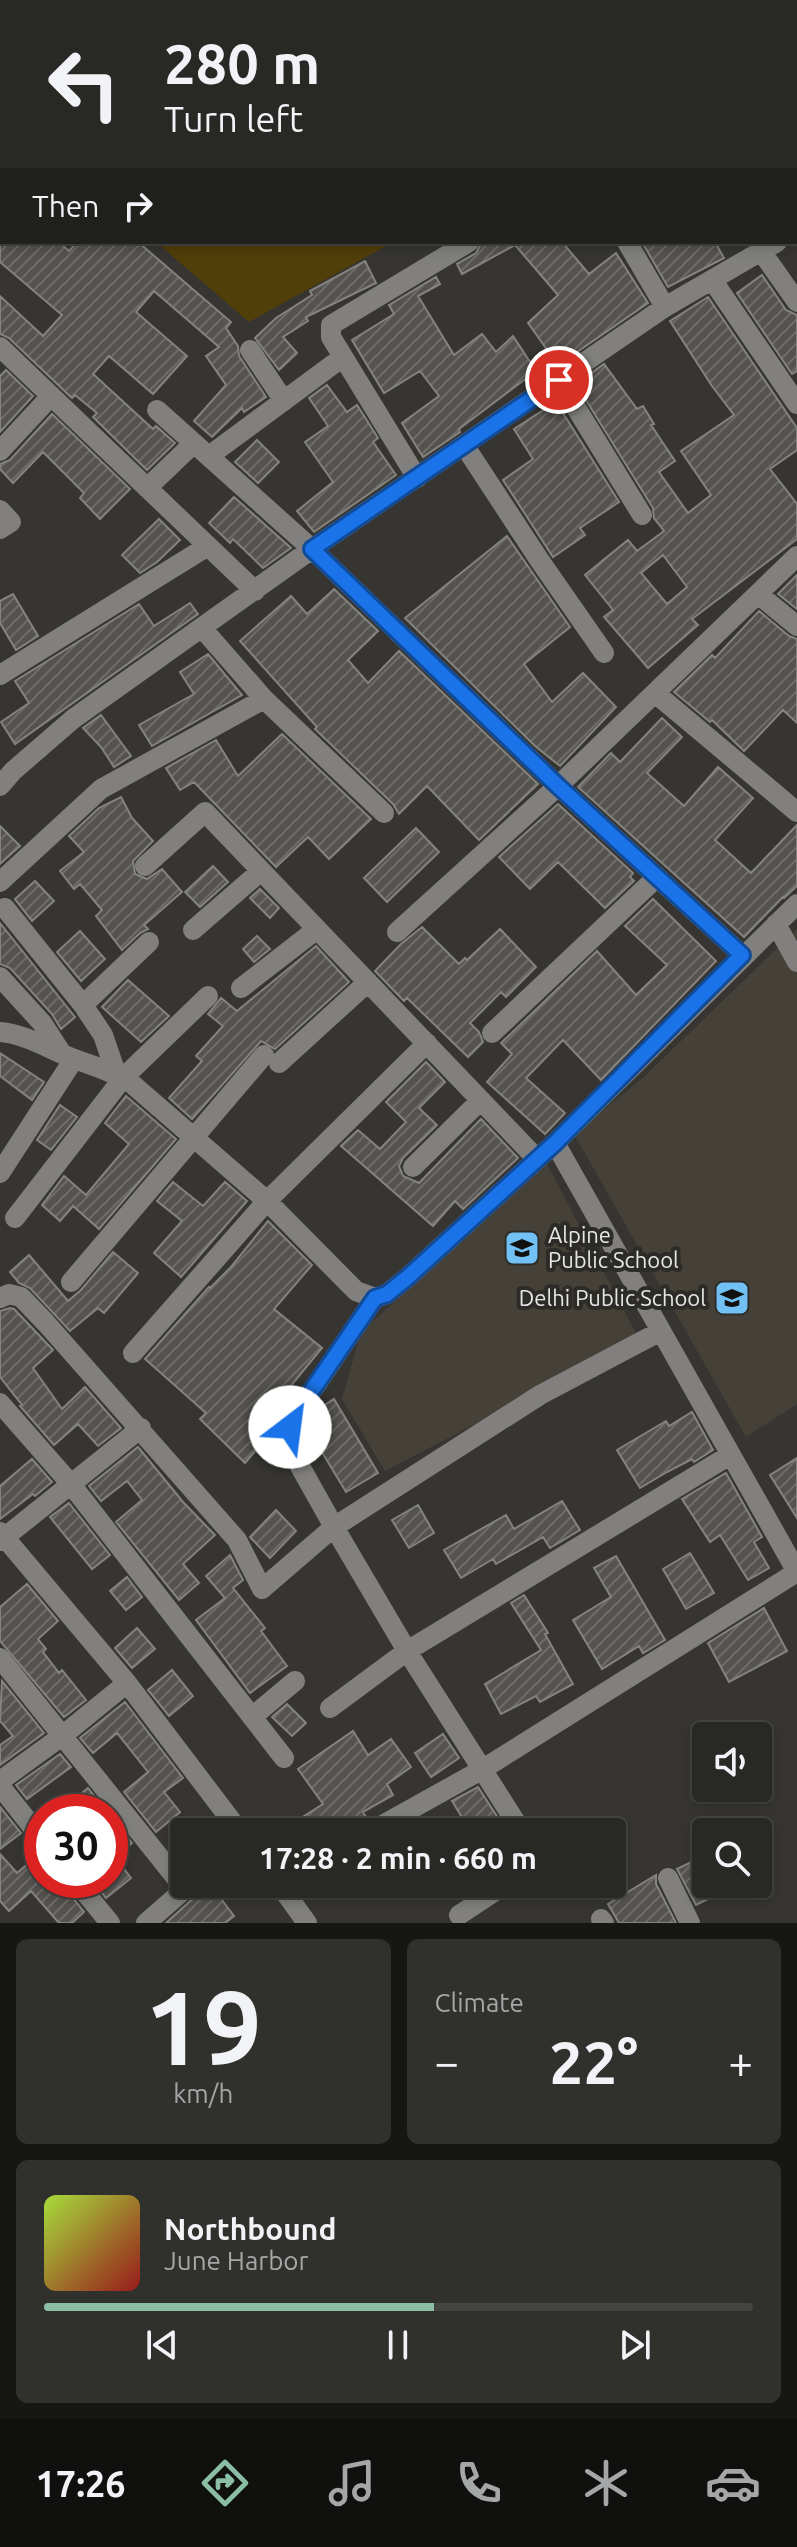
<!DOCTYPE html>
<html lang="en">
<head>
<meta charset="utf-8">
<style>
  :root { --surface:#282825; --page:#30302d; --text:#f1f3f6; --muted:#a5a6a7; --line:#444442; --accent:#8abfa5 }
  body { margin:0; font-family:Ubuntu,sans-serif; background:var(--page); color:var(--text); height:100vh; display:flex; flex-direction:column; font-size:30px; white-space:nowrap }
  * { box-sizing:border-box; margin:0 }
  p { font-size:26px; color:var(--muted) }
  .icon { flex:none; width:44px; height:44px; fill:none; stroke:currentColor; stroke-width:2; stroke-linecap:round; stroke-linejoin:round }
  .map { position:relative; height:1923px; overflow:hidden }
  .details { display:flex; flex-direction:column; gap:16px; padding:16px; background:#161614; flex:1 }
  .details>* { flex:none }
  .hud { position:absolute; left:0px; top:0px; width:798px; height:244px; box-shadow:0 4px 12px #0003,0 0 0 2px var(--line); background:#282825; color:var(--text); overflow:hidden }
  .buttons { position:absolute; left:692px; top:1722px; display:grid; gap:16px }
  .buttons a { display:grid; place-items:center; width:80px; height:80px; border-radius:8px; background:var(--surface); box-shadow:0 4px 12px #0003,0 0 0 2px var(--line); font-size:40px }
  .speed { position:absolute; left:24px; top:1794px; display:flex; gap:16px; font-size:40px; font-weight:700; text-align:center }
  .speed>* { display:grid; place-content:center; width:104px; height:104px; border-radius:50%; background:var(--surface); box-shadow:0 4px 12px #0003,0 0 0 2px var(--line); line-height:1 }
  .speed .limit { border:12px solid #d22; background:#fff; color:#111 }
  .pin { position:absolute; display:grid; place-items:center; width:68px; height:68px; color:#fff; margin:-34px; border:4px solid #fff; border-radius:50%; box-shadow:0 2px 8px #0007 }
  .me { position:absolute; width:88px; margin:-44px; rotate:30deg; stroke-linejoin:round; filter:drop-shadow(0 0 6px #0008) }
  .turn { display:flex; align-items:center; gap:28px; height:168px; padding:0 32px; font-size:36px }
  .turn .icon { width:104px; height:104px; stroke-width:2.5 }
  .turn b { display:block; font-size:56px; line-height:68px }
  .then { display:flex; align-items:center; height:76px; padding:0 32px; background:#0003; gap:16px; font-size:30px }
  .big { font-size:60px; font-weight:700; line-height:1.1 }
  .details .tile { flex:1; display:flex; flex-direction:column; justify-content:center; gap:12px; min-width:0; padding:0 28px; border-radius:12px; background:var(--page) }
  .details .dial { align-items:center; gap:0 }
  .dial b { font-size:104px; line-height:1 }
  .song { display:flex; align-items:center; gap:24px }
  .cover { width:96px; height:96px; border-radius:12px; background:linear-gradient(135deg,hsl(80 70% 55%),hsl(0 70% 35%)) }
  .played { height:8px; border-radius:4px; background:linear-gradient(90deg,var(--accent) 55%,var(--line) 55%) }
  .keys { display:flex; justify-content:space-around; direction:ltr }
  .heat { display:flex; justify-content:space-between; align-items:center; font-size:44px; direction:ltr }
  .details .tiles { flex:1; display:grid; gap:16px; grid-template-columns:1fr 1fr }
  .tile:last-child { grid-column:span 2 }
  .trip { position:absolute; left:170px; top:1818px; width:456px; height:80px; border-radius:8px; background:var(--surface); box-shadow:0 4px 12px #0003,0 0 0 2px var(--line); font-weight:700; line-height:80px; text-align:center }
  .tabs { display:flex; height:128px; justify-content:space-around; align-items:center; background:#10100f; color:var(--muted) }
  .tabs .icon { width:56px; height:56px }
  .tabs .current { color:var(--accent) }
  .tabs b { font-size:36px; color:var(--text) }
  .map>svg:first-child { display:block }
  .built { fill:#454138 }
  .green { fill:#513f0a }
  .building { fill:url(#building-hatch); stroke:#84837f; stroke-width:2; fill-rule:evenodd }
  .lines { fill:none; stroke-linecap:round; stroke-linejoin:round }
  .minor { stroke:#81807e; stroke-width:20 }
  .route-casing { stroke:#114b97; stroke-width:20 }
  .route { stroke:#1a73e8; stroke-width:14 }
  .labels { text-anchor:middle; stroke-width:8; stroke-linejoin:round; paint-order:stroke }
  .poi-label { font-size:22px; fill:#e7e7e4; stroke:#2c2b27; text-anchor:start }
</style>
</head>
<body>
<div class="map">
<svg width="797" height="1923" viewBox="0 0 797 1923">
  <defs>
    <pattern id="building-hatch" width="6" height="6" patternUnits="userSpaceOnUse" patternTransform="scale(2)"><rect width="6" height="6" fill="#55534f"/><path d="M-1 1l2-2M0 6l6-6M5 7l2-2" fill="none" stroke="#6d6c68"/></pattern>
  </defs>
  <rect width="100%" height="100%" fill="#363531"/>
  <path class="built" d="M797,929V1404L746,1437L574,1134L645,1076Z
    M547,1164L639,1339L385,1471L342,1399L361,1332Z"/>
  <path class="green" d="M156,242H393L249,322Z"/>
  <path class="building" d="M0,242H59L69,251L77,242H138L231,322L226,328L238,346L239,356L266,397L244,412L242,408L212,437L194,421L226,385L206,356L219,347L154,291L136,312L187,356L153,394L109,356L93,374L153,429L156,426L175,443L147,470L93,417L97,413L75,395L72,398L9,338L0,334V296L43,336L62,315L0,262Z
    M482,242H562L589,274L616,253L648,303L558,365L528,323L558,295L515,245L462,274L457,264L476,253Z
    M642,242H715L724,258L668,287Z
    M365,261L376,283L306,317L308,321L283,337L297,353L279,370L255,338L276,318L312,295L310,291Z
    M762,275L786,310L797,315V371L792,374L737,293Z
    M436,277L440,284L418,296L454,355L482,334L496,352L513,336L536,371L459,429L460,432L423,457L402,423L439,396L420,371L384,393L352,340L394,314L389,305Z
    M708,297L797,428V450L770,469L797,504V539L692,619L698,625L648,668L604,617L613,610L585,575L628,540L637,551L664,531L654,518L653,508L576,384L604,364L637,409L643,406L654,424L651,425L675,461L659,472L688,513L711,495L681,451L734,415L712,386L670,321ZM663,555L687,587L667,604L641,573Z
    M6,370L33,396L0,432V376Z
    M327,385L347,412L357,405L378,438L373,442L396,475L314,532L297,511L333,482L305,442L328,426L309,398Z
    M556,402L619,502L580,528L585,535L553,557L503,480L533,459L514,429Z
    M52,414L130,489L100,519L80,498L84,493L43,452L13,483L0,469V464L10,460Z
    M257,440L279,462L258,483L235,462Z
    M234,497L291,548L263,568L233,539L230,543L209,523Z
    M159,519L180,540L157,562L140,573L122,555Z
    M507,536L570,627L524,664L552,702L583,673L616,707L560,766L535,746L405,618Z
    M797,575V609L778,594Z
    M334,589L378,631L348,660L368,683L399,651L538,784L479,840L427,786L399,814L393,804L315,729L317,727L240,641L291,596L307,614Z
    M13,594L38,636L16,650L0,623V601Z
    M190,603L198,614L15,744L1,722L29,703L15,681L139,604L154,626Z
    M759,611L789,636L797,639V723L783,710L744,751L712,720L710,722L674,692L712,655L715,658Z
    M208,654L242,695L152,746L139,725L194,694L180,672Z
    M101,715L131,756L114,767L101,747L83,728Z
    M662,718L682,737L647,773L684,806L718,767L753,798L715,840L751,873L797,825V886L784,898L783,897L744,937L578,787L611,753L620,762Z
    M282,734L371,819L329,859L308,837L276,867L194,782L180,790L166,768L216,740L238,776Z
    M121,797L132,818L153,841L133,861L135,874L147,879L162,869L182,892L144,925L148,929L140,933L122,950L96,916L102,910L80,884L74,889L60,871L84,852L69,836L99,808Z
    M558,804L633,873L630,877L634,881L605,908L558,862L530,889L499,857Z
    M0,826L20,846L0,864Z
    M416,828L439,852L387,902L364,878Z
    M213,866L228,882L200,907L185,892Z
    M35,881L54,901L32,921L15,899Z
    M260,889L279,908L270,918L250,898Z
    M653,899L716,961L601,1080L563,1040L526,1078L565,1113L545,1134L487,1082L512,1054L501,1043L597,951L636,995L667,965L625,926Z
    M0,923L75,1017L61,1029L52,1014L10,968L0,964Z
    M422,927L459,964L465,958L467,960L500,929L536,967L506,997L501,992L470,1023L479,1032L483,1042L468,1057L407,998L404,1001L375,971L401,944Z
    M80,931L105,959L81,981L57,952Z
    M257,936L270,949L254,962L243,949Z
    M316,946L349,982L275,1049L261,1041L192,1119L169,1098L202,1061L196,1056L223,1026L208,1014L221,998L237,1011Z
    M128,980L169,1016L141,1042L102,1007Z
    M0,1053L44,1082L32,1100L0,1076Z
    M426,1062L445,1082L419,1108L437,1125L403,1158L399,1166L403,1176L419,1183L481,1119L518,1158L463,1209L455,1201L433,1226L341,1146L358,1130L380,1149L406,1122L386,1102Z
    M126,1096L176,1139L99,1229L73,1206L60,1221L42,1205L64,1176L86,1195L129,1144L105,1123Z
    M60,1105L77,1117L51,1150L37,1140Z
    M173,1182L203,1206L225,1182L247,1201L181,1277L154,1253L182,1221L157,1201Z
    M268,1221L312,1265L274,1309L322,1348L266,1416L269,1418L259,1429L268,1436L245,1463L200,1419L206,1413L145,1359L209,1287L210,1288L231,1267Z
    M113,1252L138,1273L104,1313L98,1308L70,1331L30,1288L19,1283L10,1272L29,1255L68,1301L81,1290Z
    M10,1308L14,1309L53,1350L33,1368L62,1409L85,1387L121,1428L98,1446L78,1424L54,1445L20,1406L22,1405L0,1377V1311Z
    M334,1399L378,1473L346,1492L305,1424L314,1412Z
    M692,1412L713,1450L694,1462L692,1459L667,1472L640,1488L617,1450L666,1421L669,1426Z
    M138,1447L183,1502L215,1535L183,1564L199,1583L179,1600L116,1522L142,1500L127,1481L101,1501L89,1486Z
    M797,1458V1518L770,1475Z
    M32,1459L52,1482L35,1496L33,1494L0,1519V1486Z
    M726,1473L762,1537L754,1542L769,1568L748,1580L720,1535L710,1542L682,1499Z
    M562,1501L580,1530L550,1548L543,1537L496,1564L493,1559L461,1578L444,1550L506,1515L514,1529Z
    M69,1503L110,1555L92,1569L50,1517Z
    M418,1505L434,1533L409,1548L392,1520Z
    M276,1510L296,1531L270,1558L250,1537Z
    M690,1553L714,1593L686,1609L663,1569Z
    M230,1555L243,1580L233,1588L265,1628L261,1631L287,1666L250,1693L196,1620L225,1598L206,1576Z
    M616,1556L665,1640L643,1653L639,1646L602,1669L573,1620L611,1597L594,1568Z
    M127,1577L142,1597L126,1610L110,1591Z
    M27,1584L58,1621L38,1639L46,1649L43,1652L59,1673L62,1670L86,1700L64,1717L0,1641V1607Z
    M524,1595L548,1633L545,1634L573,1684L540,1702L536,1696L501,1714L485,1684L541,1650L511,1603Z
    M764,1608L787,1651L729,1682L708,1643Z
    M137,1628L155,1649L132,1668L115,1648Z
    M172,1670L193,1696L169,1716L148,1690Z
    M2,1681L44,1733L0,1765V1745L13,1736L0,1721Z
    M125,1702L183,1778L164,1792L180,1812L156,1832L124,1792L148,1772L117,1733L93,1753L80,1738Z
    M287,1704L306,1723L292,1736L272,1717Z
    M353,1731L368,1755L391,1739L411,1767L387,1784L393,1795L363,1812L367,1819L349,1832H279L323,1804L298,1769Z
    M443,1734L459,1758L431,1777L415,1753Z
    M60,1754L71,1767L27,1799L16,1785Z
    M478,1787L500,1821L482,1832H471L452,1801Z
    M88,1788L100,1803L89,1812H77L70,1803Z
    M0,1807L21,1833L0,1849Z
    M110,1816L132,1843L115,1857L131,1878L106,1898L92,1880H110Z
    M42,1852V1880H62L65,1888L84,1912L72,1923H59L31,1891L9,1911L0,1901V1854L17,1873Z
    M706,1855V1884H738L696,1905L677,1869Z
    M656,1875V1884L676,1923H619L608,1904Z
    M209,1884H244L222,1900L234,1916L225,1923H166Z"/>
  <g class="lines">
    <path class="minor" d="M485,0L486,2
      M599,0L600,2
      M772,0L773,2
      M561,2L565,0
      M796,41L797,43
      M796,231L797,230
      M627,242L665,307
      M761,251L797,302
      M713,281L797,404
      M0,347L255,591
      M250,350L284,401
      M559,380L642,515
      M157,410L312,549L558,786L742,955
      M464,445L540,561L604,653
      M0,451L51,396
      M209,456L343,357
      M417,478L331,337V325L469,242
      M147,488L194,443
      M0,510L11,522L0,529
      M758,594L797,626
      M202,628L264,699
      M0,675L208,546
      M655,693L797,812
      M0,786L13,771L73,719L312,549L665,307L777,242
      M145,866L205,812L537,1159
      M0,882L101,789L264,699L384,813
      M5,908L83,1005L103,1035L116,1073
      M776,924L797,962
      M193,930L261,871
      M397,932L558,786L797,556
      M0,977L42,1023L62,1054
      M241,988L317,929
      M83,1005L149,942
      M0,1032C25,1034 49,1049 72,1058C93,1066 112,1071 131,1083L267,1201L356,1291L375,1298L387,1294L408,1277L555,1143L797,904
      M492,1033L657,877
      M279,1063L368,982
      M413,1167L481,1100
      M0,1173L74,1059
      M15,1218L123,1078L208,996
      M71,1282L264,1055
      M0,1298L9,1294L21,1297L46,1323L237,1540L262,1589L334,1527L292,1452L288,1438L291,1422L375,1298
      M133,1353L267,1201L427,1043
      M0,1403L70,1483L284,1758
      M0,1532L127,1683L240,1832
      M0,1541L141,1428
      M0,1658L185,1889L146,1923
      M330,1708L407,1651L730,1455
      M252,1717L295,1681
      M0,1781L62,1736L127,1683
      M0,1786L42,1839
      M370,1832L483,1769L797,1572L555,1143
      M522,1832L407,1651L334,1527L540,1395L661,1331
      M668,1878L690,1923
      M75,1880L110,1923
      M279,1884L307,1923
      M459,1915L506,1884
      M601,1919L604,1923"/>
  </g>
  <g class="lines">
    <defs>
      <path id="route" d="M290,1427L304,1402L375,1298L387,1294L408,1277L555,1143L742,955L558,786L312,549L559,380"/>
    </defs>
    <use href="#route" class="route-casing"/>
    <use href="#route" class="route"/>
  </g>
  <defs>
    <symbol id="school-square" viewBox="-11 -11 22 22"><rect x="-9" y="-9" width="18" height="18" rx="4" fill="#71c1f5" stroke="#2c2b27"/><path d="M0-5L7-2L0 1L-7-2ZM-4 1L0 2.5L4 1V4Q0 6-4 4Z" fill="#111"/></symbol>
  </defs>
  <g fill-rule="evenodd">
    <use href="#school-square" x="502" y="1228" width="40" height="40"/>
    <use href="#school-square" x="712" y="1278" width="40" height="40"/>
  </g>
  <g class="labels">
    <g class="poi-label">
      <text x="548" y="1243">Alpine<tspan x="548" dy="25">Public School</tspan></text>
      <text x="706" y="1306" text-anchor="end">Delhi Public School</text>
    </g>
  </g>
</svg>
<div class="buttons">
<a><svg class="icon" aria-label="sound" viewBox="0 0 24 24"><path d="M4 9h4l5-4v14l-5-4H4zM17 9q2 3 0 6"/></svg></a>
<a><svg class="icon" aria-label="search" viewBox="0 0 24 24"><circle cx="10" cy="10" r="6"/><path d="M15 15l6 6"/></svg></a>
</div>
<div class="speed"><div class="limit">30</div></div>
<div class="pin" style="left:559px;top:380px;background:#d93025"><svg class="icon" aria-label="arrive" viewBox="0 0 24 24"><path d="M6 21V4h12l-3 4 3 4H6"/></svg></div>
<svg class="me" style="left:290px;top:1427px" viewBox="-20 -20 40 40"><circle r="19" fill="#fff"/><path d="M0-13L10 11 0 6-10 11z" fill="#1a73e8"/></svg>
<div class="trip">17:28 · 2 min · 660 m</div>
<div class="hud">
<div class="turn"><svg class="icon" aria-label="left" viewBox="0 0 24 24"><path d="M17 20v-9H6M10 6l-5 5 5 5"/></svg><div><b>280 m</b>Turn left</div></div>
<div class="then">Then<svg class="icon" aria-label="right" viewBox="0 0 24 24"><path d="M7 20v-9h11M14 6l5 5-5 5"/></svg></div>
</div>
</div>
<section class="details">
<div class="tiles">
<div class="tile dial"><b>19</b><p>km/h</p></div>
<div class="tile"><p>Climate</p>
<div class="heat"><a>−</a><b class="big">22°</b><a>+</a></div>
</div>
<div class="tile">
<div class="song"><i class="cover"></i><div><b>Northbound</b><p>June Harbor</p></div></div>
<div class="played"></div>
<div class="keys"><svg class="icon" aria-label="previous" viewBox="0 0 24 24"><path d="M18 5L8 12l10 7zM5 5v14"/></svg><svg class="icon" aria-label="pause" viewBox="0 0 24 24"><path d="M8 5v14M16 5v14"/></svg><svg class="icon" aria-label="next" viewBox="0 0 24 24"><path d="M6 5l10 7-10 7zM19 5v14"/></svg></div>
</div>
</div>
</section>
<nav class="tabs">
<b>17:26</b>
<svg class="icon current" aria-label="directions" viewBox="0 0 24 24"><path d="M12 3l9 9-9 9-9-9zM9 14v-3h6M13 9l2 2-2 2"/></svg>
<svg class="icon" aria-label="music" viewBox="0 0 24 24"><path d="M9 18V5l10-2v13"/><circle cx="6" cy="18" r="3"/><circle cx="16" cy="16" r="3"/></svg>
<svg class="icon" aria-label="phone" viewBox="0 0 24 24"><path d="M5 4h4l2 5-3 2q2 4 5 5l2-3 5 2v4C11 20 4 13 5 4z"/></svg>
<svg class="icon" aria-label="climate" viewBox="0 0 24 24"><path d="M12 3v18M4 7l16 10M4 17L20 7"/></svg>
<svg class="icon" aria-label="car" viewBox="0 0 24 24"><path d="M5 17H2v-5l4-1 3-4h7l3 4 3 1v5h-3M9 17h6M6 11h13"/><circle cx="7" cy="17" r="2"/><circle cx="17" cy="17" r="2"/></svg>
</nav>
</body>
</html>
